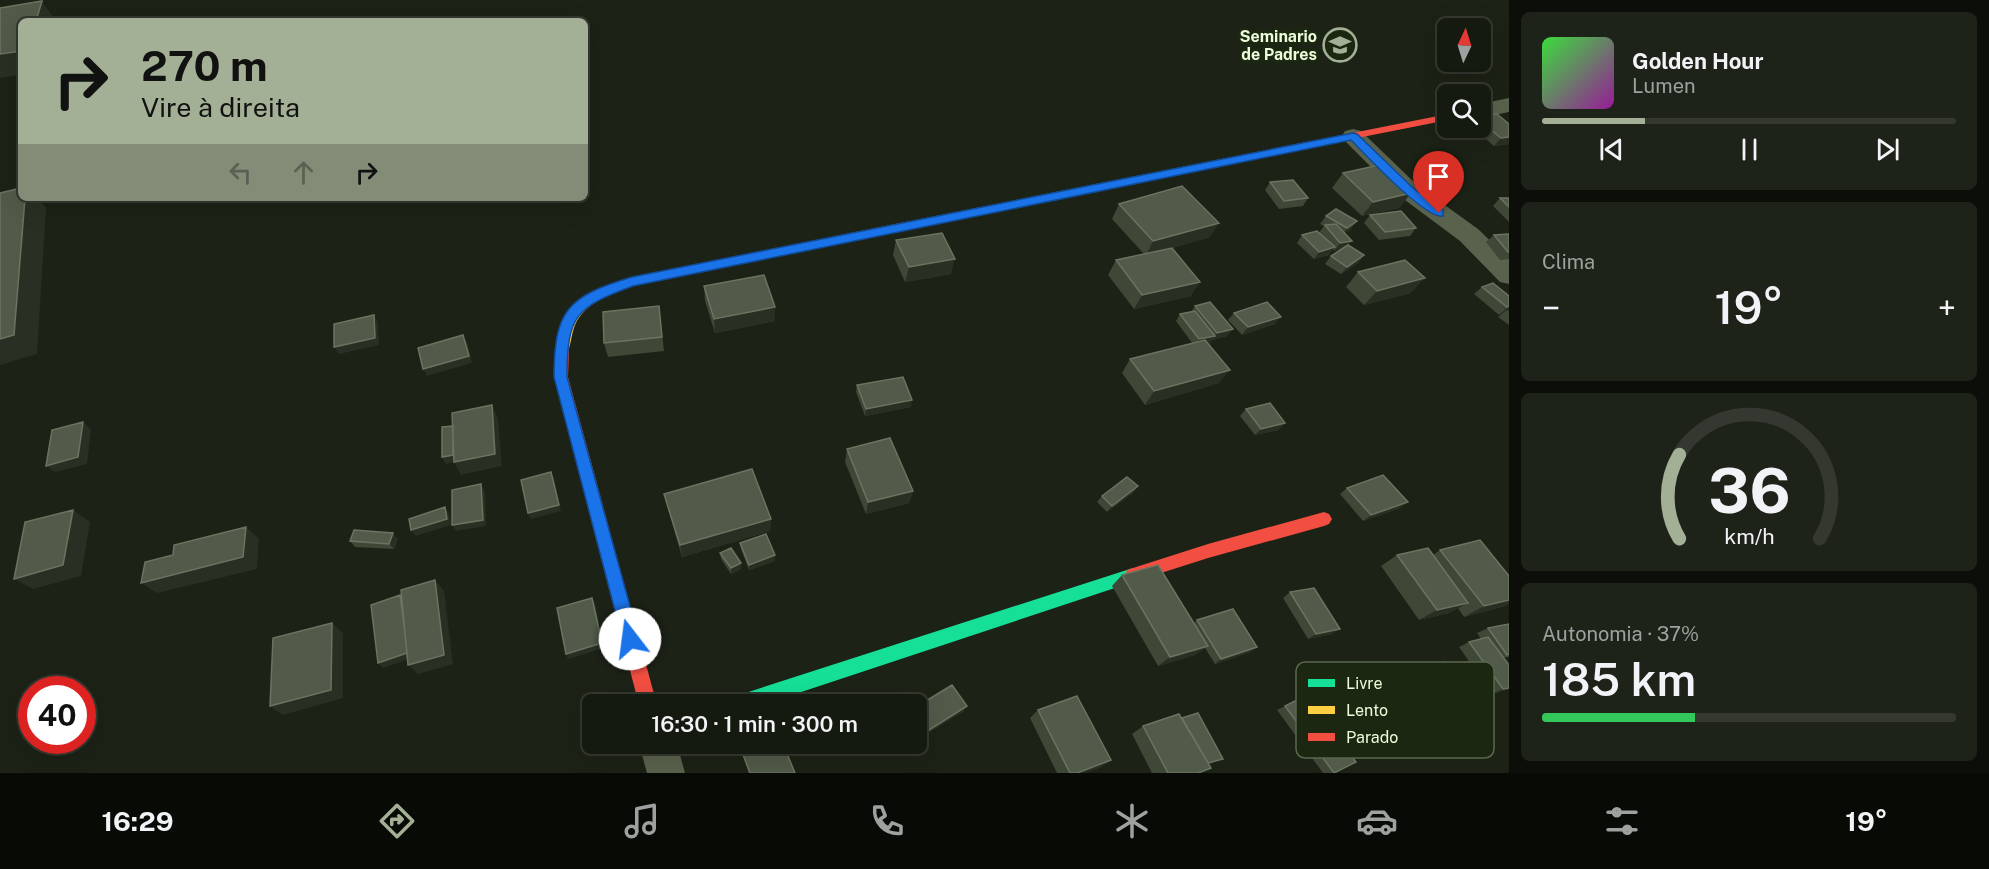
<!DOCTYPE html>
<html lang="pt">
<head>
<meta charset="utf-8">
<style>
  :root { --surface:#151a10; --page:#1e2319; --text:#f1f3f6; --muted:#9da19f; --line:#343830; --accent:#a4b095 }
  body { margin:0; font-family:"Public Sans",sans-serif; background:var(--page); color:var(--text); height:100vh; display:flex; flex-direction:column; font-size:22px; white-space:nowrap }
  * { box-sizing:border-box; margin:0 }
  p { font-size:20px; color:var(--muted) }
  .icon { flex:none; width:33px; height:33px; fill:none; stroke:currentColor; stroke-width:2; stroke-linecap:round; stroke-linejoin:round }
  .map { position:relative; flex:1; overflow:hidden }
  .panel { display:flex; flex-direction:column; gap:12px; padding:12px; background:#0c0e09; width:480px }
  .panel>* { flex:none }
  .banner { position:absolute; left:18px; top:18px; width:570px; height:183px; border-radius:9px; box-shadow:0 6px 24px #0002,0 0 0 2px var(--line); background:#a4b095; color:#111; overflow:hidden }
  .needle { width:39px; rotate:4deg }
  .controls { position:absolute; left:1437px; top:18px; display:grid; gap:12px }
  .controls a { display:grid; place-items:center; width:54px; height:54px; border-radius:9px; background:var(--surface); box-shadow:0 6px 24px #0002,0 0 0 2px var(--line); font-size:30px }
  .speed { position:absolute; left:18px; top:676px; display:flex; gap:12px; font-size:30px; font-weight:700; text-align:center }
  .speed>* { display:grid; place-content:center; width:78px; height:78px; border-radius:50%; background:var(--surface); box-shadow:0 6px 24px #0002,0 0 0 2px var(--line); line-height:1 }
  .speed .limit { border:9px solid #d22; background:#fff; color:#111 }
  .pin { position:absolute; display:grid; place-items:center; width:51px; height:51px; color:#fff; margin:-62px -26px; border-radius:50% 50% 50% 0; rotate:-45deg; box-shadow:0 0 6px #0007 }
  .pin .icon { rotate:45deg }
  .me { position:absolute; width:66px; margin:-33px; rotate:345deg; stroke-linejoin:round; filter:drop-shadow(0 0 4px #0008) }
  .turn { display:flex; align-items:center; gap:21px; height:126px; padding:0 24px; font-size:27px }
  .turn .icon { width:78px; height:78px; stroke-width:2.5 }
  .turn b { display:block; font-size:42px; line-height:51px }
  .lanes { display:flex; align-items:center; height:57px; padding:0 24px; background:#0003; justify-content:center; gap:30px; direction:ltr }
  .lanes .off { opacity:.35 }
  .big { font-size:45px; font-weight:600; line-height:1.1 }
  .panel .card { flex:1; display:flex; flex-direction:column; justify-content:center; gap:9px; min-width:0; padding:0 21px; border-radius:9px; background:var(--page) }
  .panel .dial { align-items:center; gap:0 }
  .dial svg { height:156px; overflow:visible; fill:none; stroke:var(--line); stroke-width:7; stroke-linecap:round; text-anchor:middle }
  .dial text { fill:var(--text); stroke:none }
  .song { display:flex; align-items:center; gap:18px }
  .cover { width:72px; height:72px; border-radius:9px; background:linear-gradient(135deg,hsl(120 70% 55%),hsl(300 70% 35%)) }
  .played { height:6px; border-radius:3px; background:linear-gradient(90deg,var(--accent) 25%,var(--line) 25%) }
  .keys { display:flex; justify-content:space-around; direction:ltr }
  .heat { display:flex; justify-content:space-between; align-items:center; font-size:33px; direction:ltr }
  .charge { height:9px; border-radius:4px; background:linear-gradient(90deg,#34c759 37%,var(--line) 0) }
  .trip { position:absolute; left:582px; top:694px; width:345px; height:60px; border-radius:9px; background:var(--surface); box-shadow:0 6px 24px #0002,0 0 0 2px var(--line); font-weight:600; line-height:60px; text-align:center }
  .tabs { display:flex; height:96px; justify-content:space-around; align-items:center; background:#080a06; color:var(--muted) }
  .tabs .icon { width:42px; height:42px }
  .tabs .on { color:var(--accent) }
  .tabs b { font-size:27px; color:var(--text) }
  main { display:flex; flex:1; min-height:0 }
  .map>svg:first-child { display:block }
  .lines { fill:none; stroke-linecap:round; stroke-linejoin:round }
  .street { fill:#59624c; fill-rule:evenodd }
  .fast { fill:#16e098; fill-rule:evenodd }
  .slow { fill:#ffcf43; fill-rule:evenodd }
  .jam { fill:#f24e42; fill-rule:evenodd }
  .wall { fill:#3f4737 }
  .shaded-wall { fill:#293023 }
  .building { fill:#525a49; stroke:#6a7460; stroke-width:1.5 }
  .route { fill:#1a73e8; stroke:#114b97; stroke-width:1.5 }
  .labels { text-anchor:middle; stroke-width:6; stroke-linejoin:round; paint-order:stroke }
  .far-poi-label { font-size:16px; font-weight:bold; fill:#edfcda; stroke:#1c2711; text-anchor:end }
  .key { fill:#1c2711; stroke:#5b674d; stroke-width:1.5 }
  .key-label { font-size:16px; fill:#edfcda }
</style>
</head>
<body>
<main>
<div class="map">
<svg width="1509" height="773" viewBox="0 0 1509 773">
  <rect width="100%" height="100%" fill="#1c2216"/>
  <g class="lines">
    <path class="street" d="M1509,98V112L1480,118V104Z
      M1353,129L1361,131L1417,185L1478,229L1509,259V284L1500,282L1460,241L1401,197L1345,141L1342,136L1345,131Z
      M639,744H677L685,773H647Z"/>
    <path class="fast" d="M1342,135L1347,138L1346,140L911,229L905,225L911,221Z
      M1133,568L1139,570L1141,575L1139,580L1133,582L762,705H727L730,699L736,696Z"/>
    <path class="slow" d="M911,221L917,225L915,228L634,285C612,294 585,302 575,325C571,335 571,345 567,354L562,355L555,350C564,304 587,294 628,278Z"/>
    <path class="jam" d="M1448,114V120L1342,141L1337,138L1342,135Z
      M562,345L569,350L568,377L657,705H639L554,377L555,350Z
      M1324,512L1329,514L1332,519L1329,524L1324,526L1208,558L1133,582L1127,580L1125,575L1127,570L1133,568L1208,544Z"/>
  </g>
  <path class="wall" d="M1480,116L1509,124V144L1494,146L1473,128H1480Z
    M1343,173L1411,193L1399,208L1362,216L1332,188Z
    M1270,182L1308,198L1303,206L1279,209L1265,190Z
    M1500,198H1509V222L1493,206Z
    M1119,204L1210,237L1172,248L1191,296L1134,309L1108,275L1116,260L1144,254L1112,219Z
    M1370,215L1416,228L1410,236L1379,240L1364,223Z
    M1326,216L1351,229L1345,233L1352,241L1348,245L1364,255L1358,263L1341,274L1325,264L1331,256L1341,249L1334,251L1333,249L1329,255L1314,259L1297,243L1302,235L1319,233L1324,226L1320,224Z
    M1509,234V259L1500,260L1486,242L1494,235Z
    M896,240L951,274L905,282L893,255Z
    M1358,272L1411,293L1364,305L1346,287Z
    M704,286L775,321L715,333L705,301Z
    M1482,287L1509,296V325L1498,317L1503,313L1499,315L1474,294Z
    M659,306L664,351L608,357L604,343Z
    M1195,306L1227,336L1212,340L1210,343L1208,344L1219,383L1145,405L1122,373L1130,359L1192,343L1176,321L1180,314L1191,312Z
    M1234,313L1275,324L1242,335L1228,320Z
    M857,385L911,407L865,416L856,392Z
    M1246,409L1285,423L1278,430L1255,435L1240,416Z
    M847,449L913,491L909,503L866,514L845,462Z
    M1138,486L1133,493L1107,512L1097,502L1102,496Z
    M1347,488L1400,508L1363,521L1340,494Z
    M664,494L771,519L770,531L682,557L667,506Z
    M398,539L394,549L355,547L350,541Z
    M740,543L775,561L749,570L741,549Z
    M1440,550L1505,606L1464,617L1458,608L1449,613L1419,620L1381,566L1397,555H1433Z
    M720,553L741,569L731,574L721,559Z
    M1122,575L1194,623L1197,620L1257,647L1250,652L1215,664L1205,648L1195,655L1158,666L1112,586Z
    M1290,592L1332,634L1308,639L1283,598Z
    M1509,624V657L1503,658L1509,665V689L1492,694L1459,647L1469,642L1481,639L1477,633L1488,628Z
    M1397,675L1477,708L1456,716L1409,730L1379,684Z
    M1285,706L1334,773H1323L1277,710Z
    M916,707L964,711L923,736L916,725Z
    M1038,710L1111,760L1101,767L1084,773H1057L1030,718Z
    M1182,718L1223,759L1209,764L1201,773H1152L1132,734L1143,726Z
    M739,744H783L795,773H749Z"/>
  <path class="shaded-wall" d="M42,1L56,21H36Z
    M21,51V75L0,78V54Z
    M1509,137V144L1494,146L1501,138Z
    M1411,193L1399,208L1362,216L1373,202Z
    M25,198H37L46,208L37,354L0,365V339Z
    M1357,221L1351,229L1341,236L1347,228Z
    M1219,223L1210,237L1146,256L1153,241Z
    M1352,241L1346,248L1334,251L1340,243Z
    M1335,247L1329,255L1314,259L1319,252Z
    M1364,255L1358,263L1341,274L1347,267Z
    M955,259L951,274L905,282L909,267Z
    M1425,278L1411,293L1364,305L1377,291Z
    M1200,282L1191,296L1134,309L1142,295Z
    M1509,306V311L1507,310L1503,313L1499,315Z
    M775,307V321L715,333L714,319Z
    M374,315L378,322L379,345L339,354L334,347Z
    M1281,317L1275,324L1242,335L1248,327Z
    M1233,329L1227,336L1212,340L1217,333Z
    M463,335L467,342L472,363L427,376L423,369Z
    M1215,336L1210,343L1194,347L1199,339Z
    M1230,370L1219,383L1145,405L1154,391Z
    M912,400L911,407L865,416L866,409Z
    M492,405L498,419L502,466L461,475L454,462L446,464L442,457Z
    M83,422L91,429L87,464L55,472L46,466Z
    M1285,423L1278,430L1255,435L1261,429Z
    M551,472L554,478L561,511L531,519L528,513Z
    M481,484L485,491L486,526L456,531L452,525Z
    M1138,486L1133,493L1107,512L1112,506Z
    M913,491L909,503L866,514L868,502Z
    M1408,502L1400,508L1363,521L1371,515Z
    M445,507L449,514L451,525L416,536L411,530Z
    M73,510L90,522L81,576L33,589L14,579Z
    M771,519L770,531L682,557L680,545Z
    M246,527L259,539L257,569L157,593L141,583Z
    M393,533L398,539L394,549L389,544Z
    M775,555V561L749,570V565Z
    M741,563V569L731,574V568Z
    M435,580L444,591L453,664L418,674L408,665Z
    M400,595L405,600L414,657L383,668L378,663Z
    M592,598L595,603L604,648L568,659L566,654Z
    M1509,600V604L1505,606L1464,617L1484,606Z
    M1468,603L1449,613L1419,620L1437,610Z
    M332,623L343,633V698L283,715L270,706Z
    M1340,629L1332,634L1308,639L1316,634Z
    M1208,646L1195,655L1158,666L1170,657Z
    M1257,647L1250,652L1215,664L1221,659Z
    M1509,688V689L1492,694L1503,689Z
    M967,706L964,711L923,736L926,732Z
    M1477,708L1456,716L1409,730L1429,722Z
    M1111,760L1101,767L1084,773H1077Z"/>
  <path class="building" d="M42,1L36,21H21V51L0,54V8Z
    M1497,114L1509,124V137L1501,138L1480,121V116Z
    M1379,165L1411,193L1373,202L1343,173Z
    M1293,180L1308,198L1284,201L1270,182Z
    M1182,186L1219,223L1153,241L1119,204Z
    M21,188V198H25L14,335L0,339V193Z
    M1500,198H1509V207Z
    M1336,209L1357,221L1347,228L1326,216Z
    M1401,211L1416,228L1385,232L1370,215Z
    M1336,224L1352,241L1340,243L1325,225Z
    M1317,231L1335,247L1319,252L1302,235Z
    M942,233L955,259L909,267L896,240Z
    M1509,234V252H1508L1494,235Z
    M1348,245L1364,255L1347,267L1331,256Z
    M1172,248L1200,282L1142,295L1116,260Z
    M1405,260L1425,278L1377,291L1358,272Z
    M764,275L775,307L714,319L704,286Z
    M1493,283L1509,296V306L1507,307L1482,287Z
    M1210,302L1233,329L1217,333L1195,306Z
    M1267,302L1281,317L1248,327L1234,313Z
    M659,306L662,337L604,343L603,312Z
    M1195,311L1215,336L1199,339L1180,314Z
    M374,315L375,338L334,347V324Z
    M463,335L469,356L423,369L418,348Z
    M1205,340L1230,370L1154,391L1130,359Z
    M903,377L912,400L866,409L857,385Z
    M1270,403L1285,423L1261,429L1246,409Z
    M492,405L495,454L454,462L452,413Z
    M83,422L78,457L46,466L52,430Z
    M453,426V455L442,457V427Z
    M890,438L913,491L868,502L847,449Z
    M752,469L771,519L680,545L664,494Z
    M551,472L559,505L528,513L521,480Z
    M1383,475L1408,502L1371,515L1347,488Z
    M1127,477L1138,486L1112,506L1102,496Z
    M481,484L483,520L452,525V490Z
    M445,507L447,519L411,530L409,519Z
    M73,510L63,565L14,579L25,522Z
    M246,527L243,557L141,583L145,562L173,555L174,545Z
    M354,530L393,533L389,544L350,541Z
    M766,534L775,555L749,565L740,543Z
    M1480,540L1509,576V600L1484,606L1440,550Z
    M731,548L741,563L731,568L720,553Z
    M1428,548L1468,603L1437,610L1397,555Z
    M1158,565L1208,646L1170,657L1122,575Z
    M435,580L444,655L408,665L401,590Z
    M1314,588L1340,629L1316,634L1290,592Z
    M400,595L404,625L407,653L378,663L371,605Z
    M592,598L602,643L566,654L557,608Z
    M1233,609L1257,647L1221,659L1197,620Z
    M332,623L331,690L270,706L273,638Z
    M1509,624V654L1507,655L1488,628Z
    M1488,637L1509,665V688L1503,689L1469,642Z
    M1444,662L1477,708L1429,722L1397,675Z
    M952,685L967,706L926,732L916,717V707Z
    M1077,696L1111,760L1077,773H1070L1038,710Z
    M1305,696L1356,762L1334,773L1285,706Z
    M1198,713L1223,759L1208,763L1182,718Z
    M1179,714L1211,768L1198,773H1168L1143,726Z
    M739,744H783L795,773H750Z"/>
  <path class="route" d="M1353,133L1357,134L1413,188L1443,210V216C1426,220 1365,154 1351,140L633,286C576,307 567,315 567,377L639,639L636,645L630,648L624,645L554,377C554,310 568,296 632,277Z"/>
  <defs>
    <symbol id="university-ring" viewBox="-11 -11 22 22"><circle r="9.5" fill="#1c2711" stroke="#a4b095" stroke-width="1.5"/><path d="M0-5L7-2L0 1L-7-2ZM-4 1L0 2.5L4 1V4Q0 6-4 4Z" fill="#a4b095"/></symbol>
  </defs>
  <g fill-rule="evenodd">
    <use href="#university-ring" x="1321" y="26" width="38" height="38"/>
  </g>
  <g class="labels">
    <g class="far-poi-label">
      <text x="1317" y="42">Seminario<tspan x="1317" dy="18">de Padres</tspan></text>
    </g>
  </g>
  <rect x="1296" y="662" width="198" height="96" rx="9" class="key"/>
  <rect x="1308" y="679" width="27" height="8" fill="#16e098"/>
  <rect x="1308" y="706" width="27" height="8" fill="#ffcf43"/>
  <rect x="1308" y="733" width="27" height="8" fill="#f24e42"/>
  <g class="key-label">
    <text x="1346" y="689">Livre</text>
    <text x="1346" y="716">Lento</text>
    <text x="1346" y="743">Parado</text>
  </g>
</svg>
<div class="controls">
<a><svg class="needle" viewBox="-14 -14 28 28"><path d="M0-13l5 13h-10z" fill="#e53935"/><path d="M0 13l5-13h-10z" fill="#9da19f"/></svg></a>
<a><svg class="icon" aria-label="search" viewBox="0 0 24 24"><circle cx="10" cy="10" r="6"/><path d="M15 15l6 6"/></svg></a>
</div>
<div class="speed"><div class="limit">40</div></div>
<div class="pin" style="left:1439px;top:213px;background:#d93025"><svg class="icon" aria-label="arrive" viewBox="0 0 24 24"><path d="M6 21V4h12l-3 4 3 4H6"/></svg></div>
<svg class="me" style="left:630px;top:639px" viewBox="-20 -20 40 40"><circle r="19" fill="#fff"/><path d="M0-13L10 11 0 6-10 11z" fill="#1a73e8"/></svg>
<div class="trip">16:30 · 1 min · 300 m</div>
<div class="banner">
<div class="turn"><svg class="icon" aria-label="right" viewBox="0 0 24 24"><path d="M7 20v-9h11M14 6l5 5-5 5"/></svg><div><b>270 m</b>Vire à direita</div></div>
<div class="lanes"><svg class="icon off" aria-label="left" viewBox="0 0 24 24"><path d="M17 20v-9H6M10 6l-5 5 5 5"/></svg><svg class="icon off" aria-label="ahead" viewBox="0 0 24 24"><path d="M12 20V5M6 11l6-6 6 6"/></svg><svg class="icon" aria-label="right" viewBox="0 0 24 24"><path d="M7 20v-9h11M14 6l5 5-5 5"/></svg></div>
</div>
</div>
<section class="panel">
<div class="card">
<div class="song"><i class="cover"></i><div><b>Golden Hour</b><p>Lumen</p></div></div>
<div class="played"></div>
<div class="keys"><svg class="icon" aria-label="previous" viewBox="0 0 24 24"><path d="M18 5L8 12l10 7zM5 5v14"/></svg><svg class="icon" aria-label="pause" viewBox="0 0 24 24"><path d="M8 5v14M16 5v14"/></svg><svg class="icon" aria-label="next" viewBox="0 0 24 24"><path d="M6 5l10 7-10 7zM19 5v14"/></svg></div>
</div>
<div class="card"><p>Clima</p>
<div class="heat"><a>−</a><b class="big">19°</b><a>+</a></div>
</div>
<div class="card dial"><svg viewBox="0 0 100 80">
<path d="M14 69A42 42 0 1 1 86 69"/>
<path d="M14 69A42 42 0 0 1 14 26" stroke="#a4b095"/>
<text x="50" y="56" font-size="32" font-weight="700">36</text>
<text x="50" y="72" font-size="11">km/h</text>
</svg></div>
<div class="card"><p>Autonomia · 37%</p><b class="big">185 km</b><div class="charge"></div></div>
</section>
</main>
<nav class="tabs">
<b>16:29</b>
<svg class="icon on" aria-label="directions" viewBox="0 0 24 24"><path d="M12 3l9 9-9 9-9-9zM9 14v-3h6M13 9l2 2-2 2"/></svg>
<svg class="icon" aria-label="music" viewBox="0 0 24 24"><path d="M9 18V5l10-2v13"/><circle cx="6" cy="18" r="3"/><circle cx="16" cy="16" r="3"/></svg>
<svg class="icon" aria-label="phone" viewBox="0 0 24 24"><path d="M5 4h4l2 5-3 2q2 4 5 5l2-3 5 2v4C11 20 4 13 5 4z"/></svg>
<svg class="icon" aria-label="climate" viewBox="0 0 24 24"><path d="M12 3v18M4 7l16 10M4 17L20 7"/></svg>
<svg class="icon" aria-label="car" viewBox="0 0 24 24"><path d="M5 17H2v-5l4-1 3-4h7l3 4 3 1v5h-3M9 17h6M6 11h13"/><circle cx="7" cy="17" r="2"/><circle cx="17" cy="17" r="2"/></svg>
<svg class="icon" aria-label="filters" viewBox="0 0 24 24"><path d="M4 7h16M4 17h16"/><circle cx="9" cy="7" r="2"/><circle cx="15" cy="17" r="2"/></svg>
<b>19°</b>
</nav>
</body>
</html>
